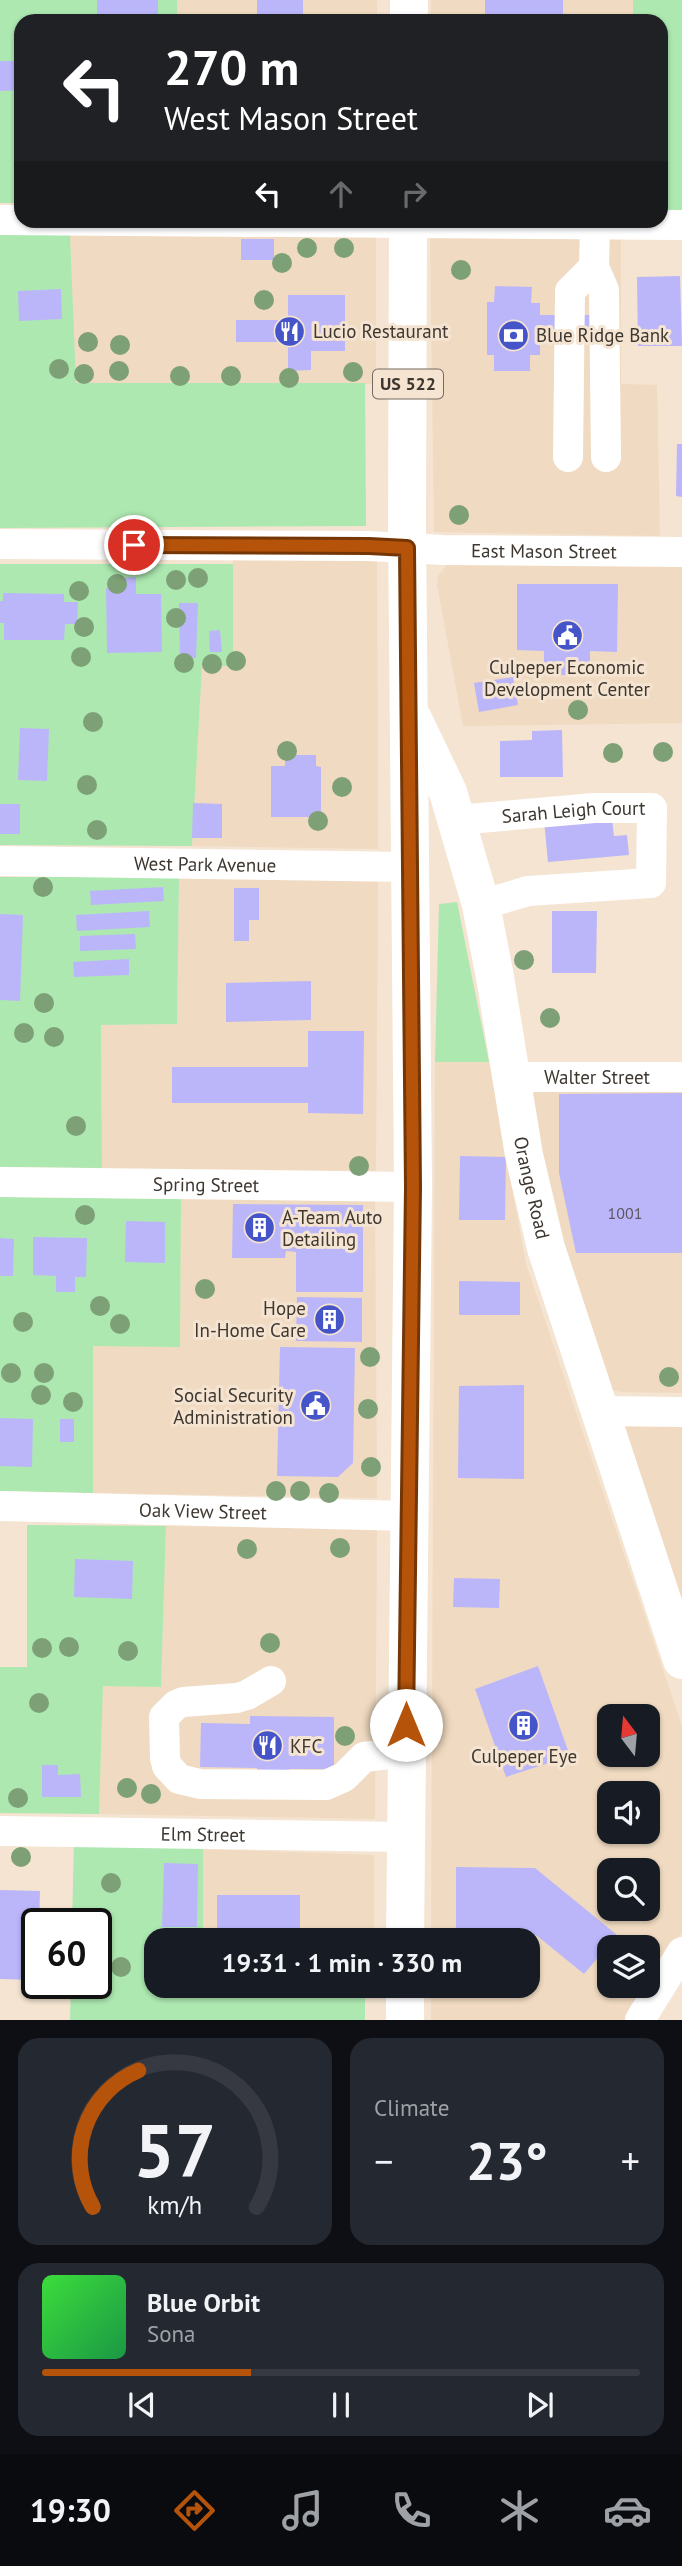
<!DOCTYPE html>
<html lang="en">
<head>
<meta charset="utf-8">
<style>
  :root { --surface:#171b24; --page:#242831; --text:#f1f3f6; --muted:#9ea1a6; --line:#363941; --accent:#b45309 }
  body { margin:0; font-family:"PT Sans",sans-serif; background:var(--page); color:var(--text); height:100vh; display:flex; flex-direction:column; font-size:26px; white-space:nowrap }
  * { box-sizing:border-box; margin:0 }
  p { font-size:23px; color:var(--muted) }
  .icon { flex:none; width:38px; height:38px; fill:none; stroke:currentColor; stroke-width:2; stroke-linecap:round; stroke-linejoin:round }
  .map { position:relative; height:2020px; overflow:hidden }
  .drawer { display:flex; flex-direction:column; gap:18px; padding:18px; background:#0d0f14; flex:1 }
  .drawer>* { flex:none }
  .top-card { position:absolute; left:14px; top:14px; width:654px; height:214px; border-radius:21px; box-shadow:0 2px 5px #0004; background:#202124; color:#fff; overflow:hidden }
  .needle { width:46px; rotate:344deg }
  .buttons { position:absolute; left:597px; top:1704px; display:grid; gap:14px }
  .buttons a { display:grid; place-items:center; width:63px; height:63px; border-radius:14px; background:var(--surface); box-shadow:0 2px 5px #0004; font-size:35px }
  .speed { position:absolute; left:21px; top:1908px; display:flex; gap:14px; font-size:35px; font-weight:700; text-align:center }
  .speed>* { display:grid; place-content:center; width:91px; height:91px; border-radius:50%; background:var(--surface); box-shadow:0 2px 5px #0004; line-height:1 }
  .speed .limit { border:4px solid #111; border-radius:10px; background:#fff; color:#111 }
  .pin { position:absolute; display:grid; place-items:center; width:60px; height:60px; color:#fff; margin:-30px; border:4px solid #fff; border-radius:50%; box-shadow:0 2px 7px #0007 }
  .me { position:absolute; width:77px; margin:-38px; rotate:0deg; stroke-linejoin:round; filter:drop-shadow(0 0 5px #0008) }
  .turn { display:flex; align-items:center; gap:24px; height:147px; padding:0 35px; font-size:32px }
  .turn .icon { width:91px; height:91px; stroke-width:2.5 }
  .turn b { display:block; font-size:49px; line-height:60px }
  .lanes { display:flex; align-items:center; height:66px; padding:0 35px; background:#0003; justify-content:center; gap:35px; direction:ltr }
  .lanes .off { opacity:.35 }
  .big { font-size:52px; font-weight:700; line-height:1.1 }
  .drawer .card { flex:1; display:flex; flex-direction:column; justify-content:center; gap:10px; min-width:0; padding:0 24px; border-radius:21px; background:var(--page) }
  .drawer .dial { align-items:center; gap:0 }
  .dial svg { height:182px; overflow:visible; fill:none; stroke:var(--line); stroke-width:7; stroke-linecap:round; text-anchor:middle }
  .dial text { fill:var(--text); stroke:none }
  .song { display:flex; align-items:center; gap:21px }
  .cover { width:84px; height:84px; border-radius:10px; background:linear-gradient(135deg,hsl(120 70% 55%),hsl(140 70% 35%)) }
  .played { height:7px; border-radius:4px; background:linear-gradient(90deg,var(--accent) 35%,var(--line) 35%) }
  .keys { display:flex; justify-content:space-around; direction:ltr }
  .heat { display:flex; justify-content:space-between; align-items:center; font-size:38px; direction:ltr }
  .drawer .tiles { flex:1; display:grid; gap:18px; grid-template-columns:1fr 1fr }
  .card:last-child { grid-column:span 2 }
  .trip { position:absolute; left:144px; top:1928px; width:396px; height:70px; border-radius:21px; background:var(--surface); box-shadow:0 2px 5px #0004; font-weight:700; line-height:70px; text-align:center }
  .tabs { display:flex; height:112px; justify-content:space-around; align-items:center; background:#090b0e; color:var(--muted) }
  .tabs .icon { width:49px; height:49px }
  .tabs .current { color:var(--accent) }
  .tabs b { font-size:32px; color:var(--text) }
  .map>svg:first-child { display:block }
  .built { fill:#f0dac1; fill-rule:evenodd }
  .green { fill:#ade8b1 }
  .building { fill:#bbb6fa }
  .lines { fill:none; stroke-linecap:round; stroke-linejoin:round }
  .minor { stroke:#fff; stroke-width:30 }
  .major { stroke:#fff; stroke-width:38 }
  .tree { fill:#7da076 }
  .route-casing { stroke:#753606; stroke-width:18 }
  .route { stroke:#b45309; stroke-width:12 }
  .labels { text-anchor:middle; stroke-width:6; stroke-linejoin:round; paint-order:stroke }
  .number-label { font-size:16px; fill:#5d5762 }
  .shield { fill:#f4e4d1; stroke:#756b60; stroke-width:2 }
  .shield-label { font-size:18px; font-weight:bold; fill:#3e3730 }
  .poi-label { font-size:19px; fill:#3e3730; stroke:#f4e4d1; text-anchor:start }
  .street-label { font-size:19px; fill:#3e3730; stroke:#f4e4d1 }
</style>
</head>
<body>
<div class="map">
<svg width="682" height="2020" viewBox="0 0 682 2020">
  <rect width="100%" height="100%" fill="#f4e4d1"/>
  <path class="built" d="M177,0H377V21H177Z
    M431,0H633V21H431Z
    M376,234V384L75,383L70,235Z
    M430,236L621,239V384L657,385L660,536L434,532Z
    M233,559H377L378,849L192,846L202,665H233Z
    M448,563L682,564V723L463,726L437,584L438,576Z
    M179,877L378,880L376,1171L102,1168L101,1025L177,1024Z
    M435,1062H489L526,1264L682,1726V1932L627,2020H431V1986H527V1941H431ZM609,1717H648V1755H609ZM609,1794H648V1832H609ZM609,1871H648V1909H609ZM609,1948H648V1986H609Z
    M529,1091L682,1092V1393L623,1392L604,1389L560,1258Z
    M181,1199L375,1200L377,1498L93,1493V1345L180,1347Z
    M625,1422L682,1423V1623L618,1429Z
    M166,1526L377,1529L375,1819L99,1814L103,1685L161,1687Z
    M203,1849L374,1855V1941H203Z"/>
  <path class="green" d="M0,0H177V21H21V203H0Z
    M633,0H682V210H662V21H633Z
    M0,234L70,235L76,383H365L366,526L0,528Z
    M0,564H233V666H202L192,846L0,845Z
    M0,877H179L177,1024L101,1025L102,1168L0,1167Z
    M457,902L489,1062H435L439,904Z
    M0,1197L181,1199L180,1347L93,1346V1493L0,1491Z
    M27,1525L166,1526L161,1687L103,1686L99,1814L0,1813V1667H27Z
    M74,1843L187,1845L203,1849V1941H156V1986H365V2020H70L71,1983H96V1923H72Z"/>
  <path class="building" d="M97,0H158V21H97Z
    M257,0H303V18H257Z
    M485,0H563V21H485Z
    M0,61H20V90L0,91Z
    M17,128H21V165H17Z
    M241,239H274V260H241Z
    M680,276L682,346H638L637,277Z
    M495,286L532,287L531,303H540V315H596V341H540V355H530V371H494V355H487V302H494Z
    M61,289L62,319L19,321L18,291Z
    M288,295H345V351H311V370L288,371V342H236V320H288Z
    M677,444H682V497L676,496Z
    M136,577V594H161L162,652L107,653L106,588L119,587V578Z
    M517,584H618L617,652L590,651V675H544V651L517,650Z
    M3,593L64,594V602H78L77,624H65L64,640H4V623H0V601H3Z
    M179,603H198L196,658H180Z
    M220,630L222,652H210L209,631Z
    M513,677L518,705L479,712L474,683Z
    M20,728L49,729L47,781L18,780Z
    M562,730L563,777H500V741L532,740V731Z
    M285,755H316V766L321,767V817H271V766H285Z
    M193,803L222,804V838H192Z
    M0,804H20V834H0Z
    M612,819L614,836L627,835L629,855L548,862L544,820Z
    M163,887L164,901L91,905L90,891Z
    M234,888H259V920H249V941H234Z
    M149,911L150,927L77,931L76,915Z
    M552,911H597L596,973H552Z
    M0,914L23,915L20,1001L0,1000Z
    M135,934L136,949L80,951V936Z
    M129,959V975L74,977L73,962Z
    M311,981V1020L226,1022V983Z
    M308,1031H364L363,1114L308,1113V1103H172V1067H308Z
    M682,1093V1253H576L559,1173V1094Z
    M460,1156L506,1157L505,1220H459Z
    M233,1204L363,1205V1292H296V1252L286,1251L285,1258H232Z
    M126,1221L165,1222V1263L125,1262Z
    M33,1237L87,1238L86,1277H75V1292H56V1276L33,1275Z
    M0,1238L14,1239L13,1276H0Z
    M459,1281L520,1282V1315H459Z
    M297,1297L362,1298V1342L296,1341Z
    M280,1347L355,1348L353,1463L338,1477L277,1476Z
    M524,1385V1479L458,1478L459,1386Z
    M0,1418L33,1419L32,1467L0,1466Z
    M60,1419H74V1442H60Z
    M75,1559L133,1561L132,1599L74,1597Z
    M454,1578L500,1579L499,1608L453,1607Z
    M538,1666L570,1756L506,1777L475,1689Z
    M250,1716L334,1717V1769H289V1775H257V1768L200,1767L201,1723L250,1724Z
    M42,1765H58V1775L80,1774L81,1797H42Z
    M164,1863L198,1864L197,1927H162Z
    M456,1867L535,1868L617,1935L584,1974L536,1935H456Z
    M0,1890L40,1891L39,1923H37V1980L0,1979Z
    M217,1895H300V1941H217Z"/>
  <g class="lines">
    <g class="minor">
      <path d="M0,220L682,225"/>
      <path d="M595,224L594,267L604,290L606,457"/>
      <path d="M568,457L570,291L594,267"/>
      <path id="s1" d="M0,544L369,546L443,550L682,552"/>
      <path id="s2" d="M457,820L594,808H652L651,883L528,891L481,905"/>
      <path id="s3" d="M0,861L409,867"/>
      <path id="s4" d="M511,1077H682"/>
      <path id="s5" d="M0,1182L413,1187"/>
      <path d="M599,1411L682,1412"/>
      <path id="s6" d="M0,1506L408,1516"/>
      <path d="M271,1681L247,1695L237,1698L183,1702L176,1705L164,1717L165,1758L167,1766L179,1779L200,1784L326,1785L344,1777L364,1757L406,1752"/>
      <path id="s7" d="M0,1831L405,1837"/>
      <path d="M640,2020L682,1952"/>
    </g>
    <g class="major">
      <path d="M409,21V0"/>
      <path id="s8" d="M413,719L448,792L481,905L495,977L524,1155L546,1248L682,1660"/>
      <path d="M405,1941L413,1187L407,524L408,220"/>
      <path d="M405,1986V2020"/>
    </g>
  </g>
  <g class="tree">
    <circle cx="307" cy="248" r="10"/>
    <circle cx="344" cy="248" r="10"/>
    <circle cx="282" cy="263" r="10"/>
    <circle cx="461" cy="270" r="10"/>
    <circle cx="264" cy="300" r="10"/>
    <circle cx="88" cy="342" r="10"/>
    <circle cx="120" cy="345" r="10"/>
    <circle cx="59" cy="369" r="10"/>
    <circle cx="119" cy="371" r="10"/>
    <circle cx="353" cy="372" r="10"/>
    <circle cx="84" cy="374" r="10"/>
    <circle cx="180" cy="376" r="10"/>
    <circle cx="231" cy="376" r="10"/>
    <circle cx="289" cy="378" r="10"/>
    <circle cx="459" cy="515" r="10"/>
    <circle cx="198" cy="578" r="10"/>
    <circle cx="176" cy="580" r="10"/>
    <circle cx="117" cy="584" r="10"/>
    <circle cx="79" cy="591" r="10"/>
    <circle cx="176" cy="618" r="10"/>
    <circle cx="84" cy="627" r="10"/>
    <circle cx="81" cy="657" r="10"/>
    <circle cx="236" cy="661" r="10"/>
    <circle cx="184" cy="663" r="10"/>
    <circle cx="212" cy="664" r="10"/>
    <circle cx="578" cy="710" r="10"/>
    <circle cx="93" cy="722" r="10"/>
    <circle cx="287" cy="751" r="10"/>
    <circle cx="663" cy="752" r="10"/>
    <circle cx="613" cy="753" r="10"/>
    <circle cx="87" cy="785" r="10"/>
    <circle cx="342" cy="787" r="10"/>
    <circle cx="318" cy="821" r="10"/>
    <circle cx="97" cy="830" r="10"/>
    <circle cx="43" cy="887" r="10"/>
    <circle cx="524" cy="960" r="10"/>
    <circle cx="44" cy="1003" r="10"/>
    <circle cx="550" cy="1018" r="10"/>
    <circle cx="24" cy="1033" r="10"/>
    <circle cx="54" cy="1037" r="10"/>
    <circle cx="76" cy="1126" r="10"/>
    <circle cx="359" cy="1166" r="10"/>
    <circle cx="85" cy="1215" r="10"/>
    <circle cx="205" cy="1289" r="10"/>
    <circle cx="100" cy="1306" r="10"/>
    <circle cx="23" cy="1322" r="10"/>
    <circle cx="120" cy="1324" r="10"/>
    <circle cx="370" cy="1357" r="10"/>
    <circle cx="11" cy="1373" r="10"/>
    <circle cx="44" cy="1373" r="10"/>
    <circle cx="669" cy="1377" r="10"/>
    <circle cx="41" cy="1395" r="10"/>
    <circle cx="73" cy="1402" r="10"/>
    <circle cx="368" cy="1409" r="10"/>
    <circle cx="371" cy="1467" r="10"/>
    <circle cx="276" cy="1491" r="10"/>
    <circle cx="300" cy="1491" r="10"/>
    <circle cx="329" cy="1493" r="10"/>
    <circle cx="340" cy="1548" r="10"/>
    <circle cx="247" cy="1549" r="10"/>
    <circle cx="270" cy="1643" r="10"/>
    <circle cx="69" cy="1647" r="10"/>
    <circle cx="42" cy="1648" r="10"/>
    <circle cx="128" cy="1651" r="10"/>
    <circle cx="39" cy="1703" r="10"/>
    <circle cx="345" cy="1736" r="10"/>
    <circle cx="127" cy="1788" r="10"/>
    <circle cx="151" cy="1794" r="10"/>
    <circle cx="18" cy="1798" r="10"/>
    <circle cx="21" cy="1857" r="10"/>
    <circle cx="111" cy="1883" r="10"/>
    <circle cx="121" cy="1967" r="10"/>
  </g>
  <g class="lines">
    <defs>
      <path id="route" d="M134,545L369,546L407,548L413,1187L406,1725"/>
    </defs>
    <use href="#route" class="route-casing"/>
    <use href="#route" class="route"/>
  </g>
  <defs>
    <symbol id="restaurant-disc" viewBox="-11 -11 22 22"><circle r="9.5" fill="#4554c8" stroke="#f4e4d1"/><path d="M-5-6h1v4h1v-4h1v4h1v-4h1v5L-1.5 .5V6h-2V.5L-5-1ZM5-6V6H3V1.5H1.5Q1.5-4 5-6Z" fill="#fff"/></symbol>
    <symbol id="bank-disc" viewBox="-11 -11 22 22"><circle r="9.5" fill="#4554c8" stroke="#f4e4d1"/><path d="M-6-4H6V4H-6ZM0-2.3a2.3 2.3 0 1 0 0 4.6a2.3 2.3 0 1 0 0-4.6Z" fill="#fff"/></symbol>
    <symbol id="civic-disc" viewBox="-11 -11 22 22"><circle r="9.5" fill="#4554c8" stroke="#f4e4d1"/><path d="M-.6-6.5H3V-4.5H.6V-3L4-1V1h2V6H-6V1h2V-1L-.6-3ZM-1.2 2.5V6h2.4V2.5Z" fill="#fff"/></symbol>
    <symbol id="building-disc" viewBox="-11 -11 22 22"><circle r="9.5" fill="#4554c8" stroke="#f4e4d1"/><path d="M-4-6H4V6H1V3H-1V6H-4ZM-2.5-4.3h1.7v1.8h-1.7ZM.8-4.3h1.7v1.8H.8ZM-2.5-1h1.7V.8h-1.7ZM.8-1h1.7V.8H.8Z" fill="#fff"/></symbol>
  </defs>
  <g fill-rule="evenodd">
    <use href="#restaurant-disc" x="272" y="314" width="35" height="35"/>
    <use href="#bank-disc" x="496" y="318" width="35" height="35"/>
    <use href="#civic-disc" x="550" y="618" width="35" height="35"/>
    <use href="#building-disc" x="242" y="1210" width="35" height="35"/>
    <use href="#building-disc" x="312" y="1302" width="35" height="35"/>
    <use href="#civic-disc" x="298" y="1388" width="35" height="35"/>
    <use href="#building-disc" x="506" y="1708" width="35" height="35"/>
    <use href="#restaurant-disc" x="250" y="1728" width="35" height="35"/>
  </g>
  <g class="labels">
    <g class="number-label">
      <text x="625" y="1219">1001</text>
    </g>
    <rect class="shield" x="373" y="369.5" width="70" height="29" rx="5"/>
    <g class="shield-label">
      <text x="408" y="390">US 522</text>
    </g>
    <g class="poi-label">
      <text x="313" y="338">Lucio Restaurant</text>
      <text x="536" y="342">Blue Ridge Bank</text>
      <text x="567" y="674" text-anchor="middle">Culpeper Economic<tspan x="567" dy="22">Development Center</tspan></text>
      <text x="282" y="1224">A-Team Auto<tspan x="282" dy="22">Detailing</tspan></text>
      <text x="306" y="1315" text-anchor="end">Hope<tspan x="306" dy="22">In-Home Care</tspan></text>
      <text x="293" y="1402" text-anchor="end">Social Security<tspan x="293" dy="22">Administration</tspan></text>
      <text x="290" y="1753">KFC</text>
      <text x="524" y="1763" text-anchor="middle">Culpeper Eye</text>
    </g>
    <g class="street-label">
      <text dy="7" stroke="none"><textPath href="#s1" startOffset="544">East Mason Street</textPath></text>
      <text dy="7" stroke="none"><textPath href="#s2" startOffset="117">Sarah Leigh Court</textPath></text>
      <text dy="7" stroke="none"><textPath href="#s3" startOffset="205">West Park Avenue</textPath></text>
      <text dy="7" stroke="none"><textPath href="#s4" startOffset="86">Walter Street</textPath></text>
      <text dy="7" stroke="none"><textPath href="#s5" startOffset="206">Spring Street</textPath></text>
      <text dy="7" stroke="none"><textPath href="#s8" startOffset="486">Orange Road</textPath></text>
      <text dy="7" stroke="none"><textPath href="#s6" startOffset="203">Oak View Street</textPath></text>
      <text dy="7" stroke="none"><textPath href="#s7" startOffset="203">Elm Street</textPath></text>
    </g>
  </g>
</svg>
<div class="buttons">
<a><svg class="needle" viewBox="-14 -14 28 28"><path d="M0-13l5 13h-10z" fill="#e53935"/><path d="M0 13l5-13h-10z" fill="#9ea1a6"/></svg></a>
<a><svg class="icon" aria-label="sound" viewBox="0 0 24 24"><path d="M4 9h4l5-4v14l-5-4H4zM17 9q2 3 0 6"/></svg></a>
<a><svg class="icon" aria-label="search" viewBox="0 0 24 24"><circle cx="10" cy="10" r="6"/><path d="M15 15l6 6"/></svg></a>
<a><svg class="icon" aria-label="layers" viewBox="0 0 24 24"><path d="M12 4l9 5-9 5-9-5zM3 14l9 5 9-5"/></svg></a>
</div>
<div class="speed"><div class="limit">60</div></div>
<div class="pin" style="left:134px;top:545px;background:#d93025"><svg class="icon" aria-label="arrive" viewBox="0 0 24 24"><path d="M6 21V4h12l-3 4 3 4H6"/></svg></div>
<svg class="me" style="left:406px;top:1725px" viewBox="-20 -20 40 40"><circle r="19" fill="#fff"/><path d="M0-13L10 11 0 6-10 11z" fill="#b45309"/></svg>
<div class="trip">19:31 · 1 min · 330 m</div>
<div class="top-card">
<div class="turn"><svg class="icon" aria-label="left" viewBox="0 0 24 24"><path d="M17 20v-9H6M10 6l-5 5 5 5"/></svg><div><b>270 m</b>West Mason Street</div></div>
<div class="lanes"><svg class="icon" aria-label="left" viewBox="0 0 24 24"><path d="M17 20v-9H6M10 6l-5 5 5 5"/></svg><svg class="icon off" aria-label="ahead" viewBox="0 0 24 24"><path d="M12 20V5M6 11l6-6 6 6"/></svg><svg class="icon off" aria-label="right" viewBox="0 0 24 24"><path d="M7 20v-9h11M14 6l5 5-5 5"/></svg></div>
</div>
</div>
<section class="drawer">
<div class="tiles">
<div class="card dial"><svg viewBox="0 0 100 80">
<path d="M14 69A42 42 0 1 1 86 69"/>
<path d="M14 69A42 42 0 0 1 34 9" stroke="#b45309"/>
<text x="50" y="56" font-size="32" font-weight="700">57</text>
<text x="50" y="72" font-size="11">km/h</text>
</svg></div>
<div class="card"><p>Climate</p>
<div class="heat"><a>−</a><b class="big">23°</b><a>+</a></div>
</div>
<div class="card">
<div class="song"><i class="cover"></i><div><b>Blue Orbit</b><p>Sona</p></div></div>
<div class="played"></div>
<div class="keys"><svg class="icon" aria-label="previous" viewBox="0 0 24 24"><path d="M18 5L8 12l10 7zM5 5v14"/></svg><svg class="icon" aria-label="pause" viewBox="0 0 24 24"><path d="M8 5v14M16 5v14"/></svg><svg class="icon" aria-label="next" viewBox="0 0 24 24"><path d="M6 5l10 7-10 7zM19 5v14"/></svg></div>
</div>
</div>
</section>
<nav class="tabs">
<b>19:30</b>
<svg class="icon current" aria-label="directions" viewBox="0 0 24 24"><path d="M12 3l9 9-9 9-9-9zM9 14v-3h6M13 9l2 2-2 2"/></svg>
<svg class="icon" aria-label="music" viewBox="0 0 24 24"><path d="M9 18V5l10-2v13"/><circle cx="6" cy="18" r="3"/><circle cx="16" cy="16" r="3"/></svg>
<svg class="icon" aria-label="phone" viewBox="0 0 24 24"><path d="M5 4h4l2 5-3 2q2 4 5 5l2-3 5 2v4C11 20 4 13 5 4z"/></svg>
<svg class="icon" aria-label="climate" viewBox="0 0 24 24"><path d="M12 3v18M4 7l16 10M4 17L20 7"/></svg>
<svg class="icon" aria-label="car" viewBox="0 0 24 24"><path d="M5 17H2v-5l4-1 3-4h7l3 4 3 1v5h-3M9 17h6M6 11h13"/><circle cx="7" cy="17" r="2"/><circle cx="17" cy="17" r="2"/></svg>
</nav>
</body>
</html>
